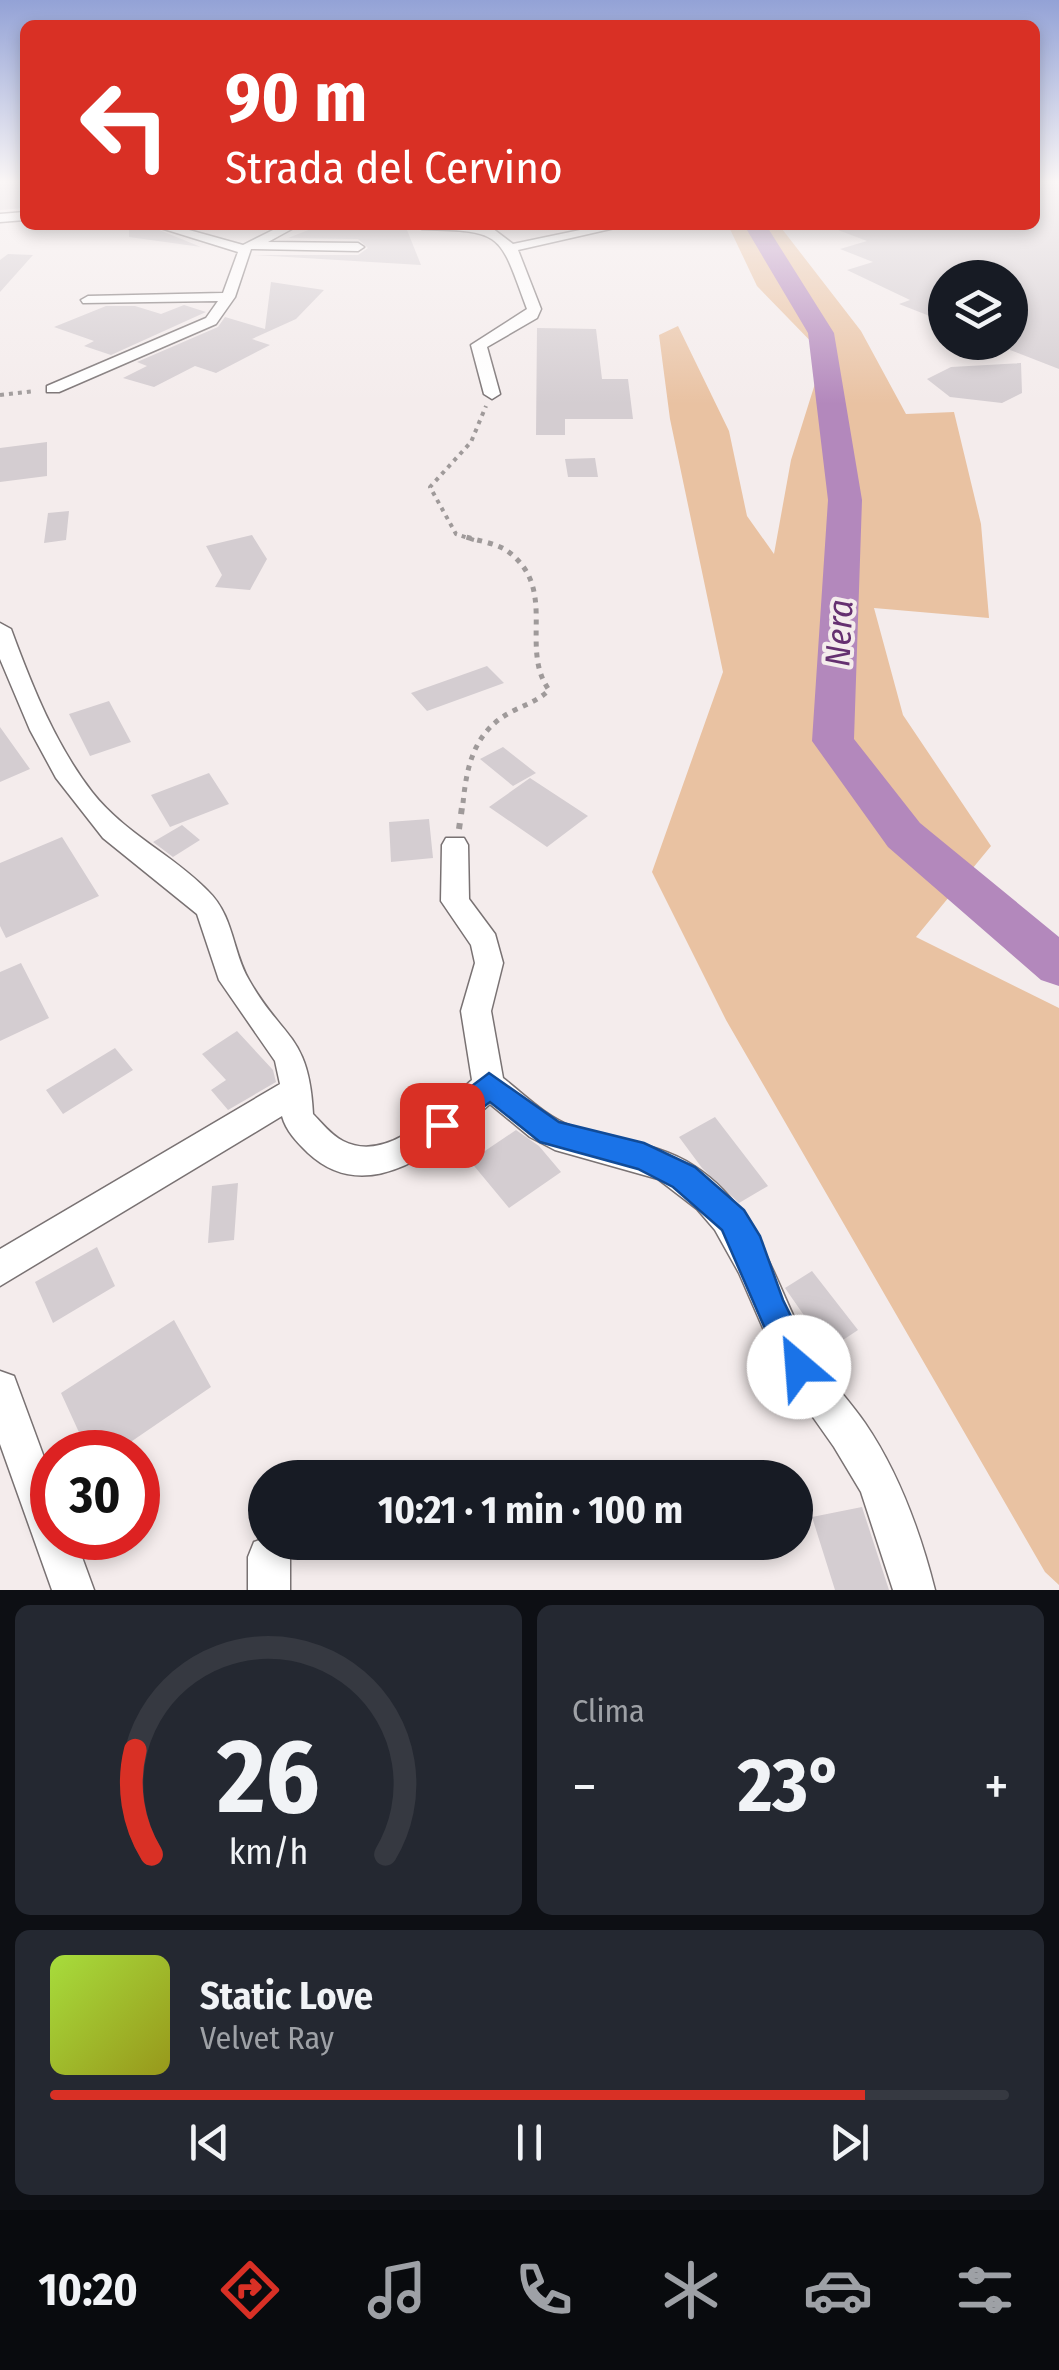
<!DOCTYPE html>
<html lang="it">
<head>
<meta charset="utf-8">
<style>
  :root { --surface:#171b24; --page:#242831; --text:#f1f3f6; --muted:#9ea1a6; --line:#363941; --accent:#d93025 }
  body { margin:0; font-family:"Fira Sans Condensed",sans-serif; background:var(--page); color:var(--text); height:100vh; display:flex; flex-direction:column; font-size:38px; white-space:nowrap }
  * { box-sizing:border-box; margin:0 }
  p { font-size:32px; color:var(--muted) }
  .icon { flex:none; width:55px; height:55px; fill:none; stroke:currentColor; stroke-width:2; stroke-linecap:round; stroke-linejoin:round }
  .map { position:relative; height:1590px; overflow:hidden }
  .drawer { display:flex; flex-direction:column; gap:15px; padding:15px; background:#0d0f14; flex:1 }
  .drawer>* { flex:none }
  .banner { position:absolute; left:20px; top:20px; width:1020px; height:210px; border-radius:15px; box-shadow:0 5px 15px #0003; background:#d93025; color:#fff; overflow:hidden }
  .fabs { position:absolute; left:928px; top:260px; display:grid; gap:20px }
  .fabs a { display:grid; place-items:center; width:100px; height:100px; border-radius:50%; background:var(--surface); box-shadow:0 5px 15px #0003; font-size:50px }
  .speed { position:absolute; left:30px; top:1430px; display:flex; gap:20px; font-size:50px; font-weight:700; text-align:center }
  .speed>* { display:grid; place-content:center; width:130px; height:130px; border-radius:50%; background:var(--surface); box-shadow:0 5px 15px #0003; line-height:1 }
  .speed .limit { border:15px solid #d22; background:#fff; color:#111 }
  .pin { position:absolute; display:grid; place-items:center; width:85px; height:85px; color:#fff; margin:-42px; border-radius:20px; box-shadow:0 5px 15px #0006 }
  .me { position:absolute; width:110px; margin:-55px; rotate:333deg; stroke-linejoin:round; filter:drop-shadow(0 0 8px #0008) }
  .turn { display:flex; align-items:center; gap:35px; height:210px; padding:0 40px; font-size:45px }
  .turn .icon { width:130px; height:130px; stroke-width:2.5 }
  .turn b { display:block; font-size:70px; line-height:85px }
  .big { font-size:75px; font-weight:700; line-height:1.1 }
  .drawer .tile { flex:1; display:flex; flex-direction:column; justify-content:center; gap:15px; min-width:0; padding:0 35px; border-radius:15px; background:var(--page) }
  .drawer .dial { align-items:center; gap:0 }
  .dial svg { height:260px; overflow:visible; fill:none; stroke:var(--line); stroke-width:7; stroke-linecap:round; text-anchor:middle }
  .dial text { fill:var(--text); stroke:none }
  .song { display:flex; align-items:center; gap:30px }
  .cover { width:120px; height:120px; border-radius:15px; background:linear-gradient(135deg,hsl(80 70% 55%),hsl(60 70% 35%)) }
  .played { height:10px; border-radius:5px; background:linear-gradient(90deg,var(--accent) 85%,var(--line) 85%) }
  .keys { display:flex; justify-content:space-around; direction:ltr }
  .heat { display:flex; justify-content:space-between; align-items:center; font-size:55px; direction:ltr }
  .drawer .tiles { flex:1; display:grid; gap:15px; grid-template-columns:1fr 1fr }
  .tile:last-child { grid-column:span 2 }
  .trip { position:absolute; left:248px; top:1460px; width:565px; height:100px; border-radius:50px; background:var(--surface); box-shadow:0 5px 15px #0003; font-weight:700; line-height:100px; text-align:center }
  .menu { display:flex; height:160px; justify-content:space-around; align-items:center; background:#090b0e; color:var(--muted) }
  .menu .icon { width:70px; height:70px }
  .menu .selected { color:var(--accent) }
  .menu b { font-size:45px; color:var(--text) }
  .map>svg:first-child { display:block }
  .green { fill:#e9c2a2 }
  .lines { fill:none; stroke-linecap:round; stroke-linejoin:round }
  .river { fill:#b388bc; fill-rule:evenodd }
  .building { fill:#d4cdd1 }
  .street-casing { stroke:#797273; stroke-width:3 }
  .path-far2 { stroke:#9f9a9a; stroke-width:4; stroke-dasharray:4 5; stroke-linecap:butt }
  .path-far1 { stroke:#9f9a9a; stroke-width:5; stroke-dasharray:5 6; stroke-linecap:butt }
  .path { stroke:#9f9a9a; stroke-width:6; stroke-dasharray:6 9; stroke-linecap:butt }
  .street { fill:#fff; fill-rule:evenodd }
  .route { fill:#1a73e8; stroke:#114b97; stroke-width:2.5 }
  .labels { text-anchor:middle; stroke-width:8; stroke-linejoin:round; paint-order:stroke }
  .water-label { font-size:35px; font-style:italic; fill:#653070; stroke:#f4ecec }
</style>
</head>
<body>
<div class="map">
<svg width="1059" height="1590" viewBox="0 0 1059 1590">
  <rect width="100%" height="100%" fill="#f4ecec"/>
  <path class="green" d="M728,225H779L861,331L906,414L954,412L981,524L989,618L874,608L903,715L991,846L916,937L1059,1008V1585L1045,1572L726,1020L652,872L723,672L670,419L659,335L678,326L729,431L747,516L774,554L791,460L824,355L757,286Z"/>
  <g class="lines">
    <path class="river" d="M744,225H766L834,333L862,500L854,739L920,823L1059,937V986L1041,980L888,847L812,741L828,500L808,333Z"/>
  </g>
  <path class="building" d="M25,181V208L0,210V182Z
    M1035,181H1059V369L1010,350V278H945V322L899,304L910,300L847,270L873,262L840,249L867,241L830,227L1035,225Z
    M129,225H147L201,247L129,237Z
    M321,225H405L421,265L253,255H358L368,248L358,239L288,238Z
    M8,254L33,255L0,292V260Z
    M271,282L324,290L296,319L252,339L270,345L216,373L195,366L154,387L123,378L147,366L137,362L218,327L225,317L265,329Z
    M184,305L206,312L111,355L84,346L94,341L54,327L106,306H135L161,314Z
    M537,328L596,329L602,379H628L633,419H565V435H536Z
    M1021,363L1022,393L1002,403L950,397L927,379L951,367Z
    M47,442V476L0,482V448Z
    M595,458L598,477H568L565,459Z
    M69,511L66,540L44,543L48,513Z
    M252,535L267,559L250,590L215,587L222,575L206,546Z
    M487,666L504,683L427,711L411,693Z
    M109,701L131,742L90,756L69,714Z
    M0,727L30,769L0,782Z
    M503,747L536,773L513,786L480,759Z
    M209,773L229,804L170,827L151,795Z
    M530,778L588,816L547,847L489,807Z
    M429,819L433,858L391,862L389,822Z
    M182,825L200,840L173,857L153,842Z
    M62,837L99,896L6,938L0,926V863Z
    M21,963L49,1018L0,1041V972Z
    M237,1031L273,1070L276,1082L228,1110L211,1090L226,1080L202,1054Z
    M115,1048L133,1070L63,1114L46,1090Z
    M715,1117L768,1186L739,1203L702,1168L679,1137Z
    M516,1130L539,1146L561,1172L509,1208L470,1161Z
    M238,1183L234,1240L208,1243L212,1186Z
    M97,1247L115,1286L53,1323L35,1282Z
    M812,1271L858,1330L828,1350L785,1288Z
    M174,1320L211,1387L116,1452H88L61,1393Z
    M862,1507L889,1590H835L812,1517Z"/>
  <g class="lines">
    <defs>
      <path id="street" d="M25,212V220L0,222V214Z
        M151,225H171L243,245L283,225H299L268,242L358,243L364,247L358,251L251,249L235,297L216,324L59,392H47V386L206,318L218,301L83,303L81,300L88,296L223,293L238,252Z
        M416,225H488L513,244L604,225H628L518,250L541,309L537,318L487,347L500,394L492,399L484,394L471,345L527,309C499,233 504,231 422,229Z
        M0,623L11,629C32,686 55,744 92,792C125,834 172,854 208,891C234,916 232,951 249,980C283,1040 309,1034 313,1114C322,1123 331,1135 343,1141C389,1165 441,1107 472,1080L461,1011L475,963L471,945L441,901L442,845L446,838H464L468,845L469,899L495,934L503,963L491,1011L503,1078C525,1095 545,1116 571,1126C612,1142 657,1141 694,1166C760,1208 774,1285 810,1349C825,1376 847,1397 865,1423C899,1473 920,1531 935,1590H893L861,1492L834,1447L784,1376L739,1273L715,1230L697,1209L658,1179L555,1150L530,1137L490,1104C443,1146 369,1210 308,1153C297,1142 286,1131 282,1116L0,1286V1249L280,1084L275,1061L219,980L197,914L103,838L56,778L30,730L0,659Z
        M0,1371L14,1376L52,1479V1538H75L94,1590H52L0,1444Z
        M265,1538V1542H284L290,1557V1590H248V1557L254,1542Z"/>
    </defs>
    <use href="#street" class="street-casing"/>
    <path class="path-far2" d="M0,395L35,391
      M474,540L456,534L430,487L471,442L486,406"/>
    <path class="path-far1" d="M463,803C467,763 475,729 515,710C527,704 539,700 549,690C519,648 558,591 510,553C500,544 479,541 466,537"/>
    <path class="path" d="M459,829L463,800"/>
    <use href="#street" class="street"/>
  </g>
  <linearGradient id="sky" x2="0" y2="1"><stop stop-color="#93a2d6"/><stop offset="0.45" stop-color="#faf6f6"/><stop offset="1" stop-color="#faf6f6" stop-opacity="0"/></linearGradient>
  <rect width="1059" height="404" fill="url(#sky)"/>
  <path class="route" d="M489,1073L559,1122L644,1143L695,1167L744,1210L760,1236L783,1300L816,1367L811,1379L799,1384L787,1379L722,1230L673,1187L638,1169L540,1142L490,1102L442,1138L432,1134L427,1125L432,1116Z"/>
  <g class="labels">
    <g class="water-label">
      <text transform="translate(839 633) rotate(-87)" y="12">Nera</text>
    </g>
  </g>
</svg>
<div class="fabs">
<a><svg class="icon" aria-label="layers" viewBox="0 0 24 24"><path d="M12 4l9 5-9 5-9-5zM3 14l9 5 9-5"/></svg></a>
</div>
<div class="speed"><div class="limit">30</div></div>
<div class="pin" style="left:442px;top:1125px;background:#d93025"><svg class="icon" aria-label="arrive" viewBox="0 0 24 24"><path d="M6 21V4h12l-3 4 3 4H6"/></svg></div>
<svg class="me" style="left:799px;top:1367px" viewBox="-20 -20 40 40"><circle r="19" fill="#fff"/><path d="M0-13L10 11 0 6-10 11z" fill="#1a73e8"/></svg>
<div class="trip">10:21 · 1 min · 100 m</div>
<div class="banner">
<div class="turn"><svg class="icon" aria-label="left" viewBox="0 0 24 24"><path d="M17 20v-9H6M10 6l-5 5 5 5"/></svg><div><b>90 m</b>Strada del Cervino</div></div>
</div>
</div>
<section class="drawer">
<div class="tiles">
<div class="tile dial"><svg viewBox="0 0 100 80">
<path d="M14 69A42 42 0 1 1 86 69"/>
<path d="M14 69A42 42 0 0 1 9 37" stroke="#d93025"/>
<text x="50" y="56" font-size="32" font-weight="700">26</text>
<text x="50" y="72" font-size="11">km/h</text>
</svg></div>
<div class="tile"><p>Clima</p>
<div class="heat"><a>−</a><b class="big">23°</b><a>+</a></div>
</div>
<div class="tile">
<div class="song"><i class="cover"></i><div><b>Static Love</b><p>Velvet Ray</p></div></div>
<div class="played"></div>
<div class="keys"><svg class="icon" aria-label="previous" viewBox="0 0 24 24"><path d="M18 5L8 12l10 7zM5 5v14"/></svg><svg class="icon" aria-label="pause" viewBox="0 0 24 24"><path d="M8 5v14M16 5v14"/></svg><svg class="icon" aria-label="next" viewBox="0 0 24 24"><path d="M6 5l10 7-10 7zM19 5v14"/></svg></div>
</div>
</div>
</section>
<nav class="menu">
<b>10:20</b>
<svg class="icon selected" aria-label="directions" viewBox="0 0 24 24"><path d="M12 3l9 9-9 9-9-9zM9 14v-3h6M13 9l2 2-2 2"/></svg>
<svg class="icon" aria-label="music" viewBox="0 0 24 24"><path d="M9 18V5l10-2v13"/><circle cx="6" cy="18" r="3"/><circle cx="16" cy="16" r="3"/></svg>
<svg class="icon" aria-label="phone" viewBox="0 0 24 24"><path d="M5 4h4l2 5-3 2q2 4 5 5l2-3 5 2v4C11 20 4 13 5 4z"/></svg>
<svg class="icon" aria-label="climate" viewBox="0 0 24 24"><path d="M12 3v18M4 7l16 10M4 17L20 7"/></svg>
<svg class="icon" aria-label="car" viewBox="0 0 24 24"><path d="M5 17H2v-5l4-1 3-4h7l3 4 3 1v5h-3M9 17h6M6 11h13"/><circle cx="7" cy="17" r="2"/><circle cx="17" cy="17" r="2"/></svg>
<svg class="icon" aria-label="filters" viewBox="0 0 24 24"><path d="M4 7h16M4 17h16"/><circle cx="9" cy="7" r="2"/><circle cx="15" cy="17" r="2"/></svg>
</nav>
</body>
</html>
